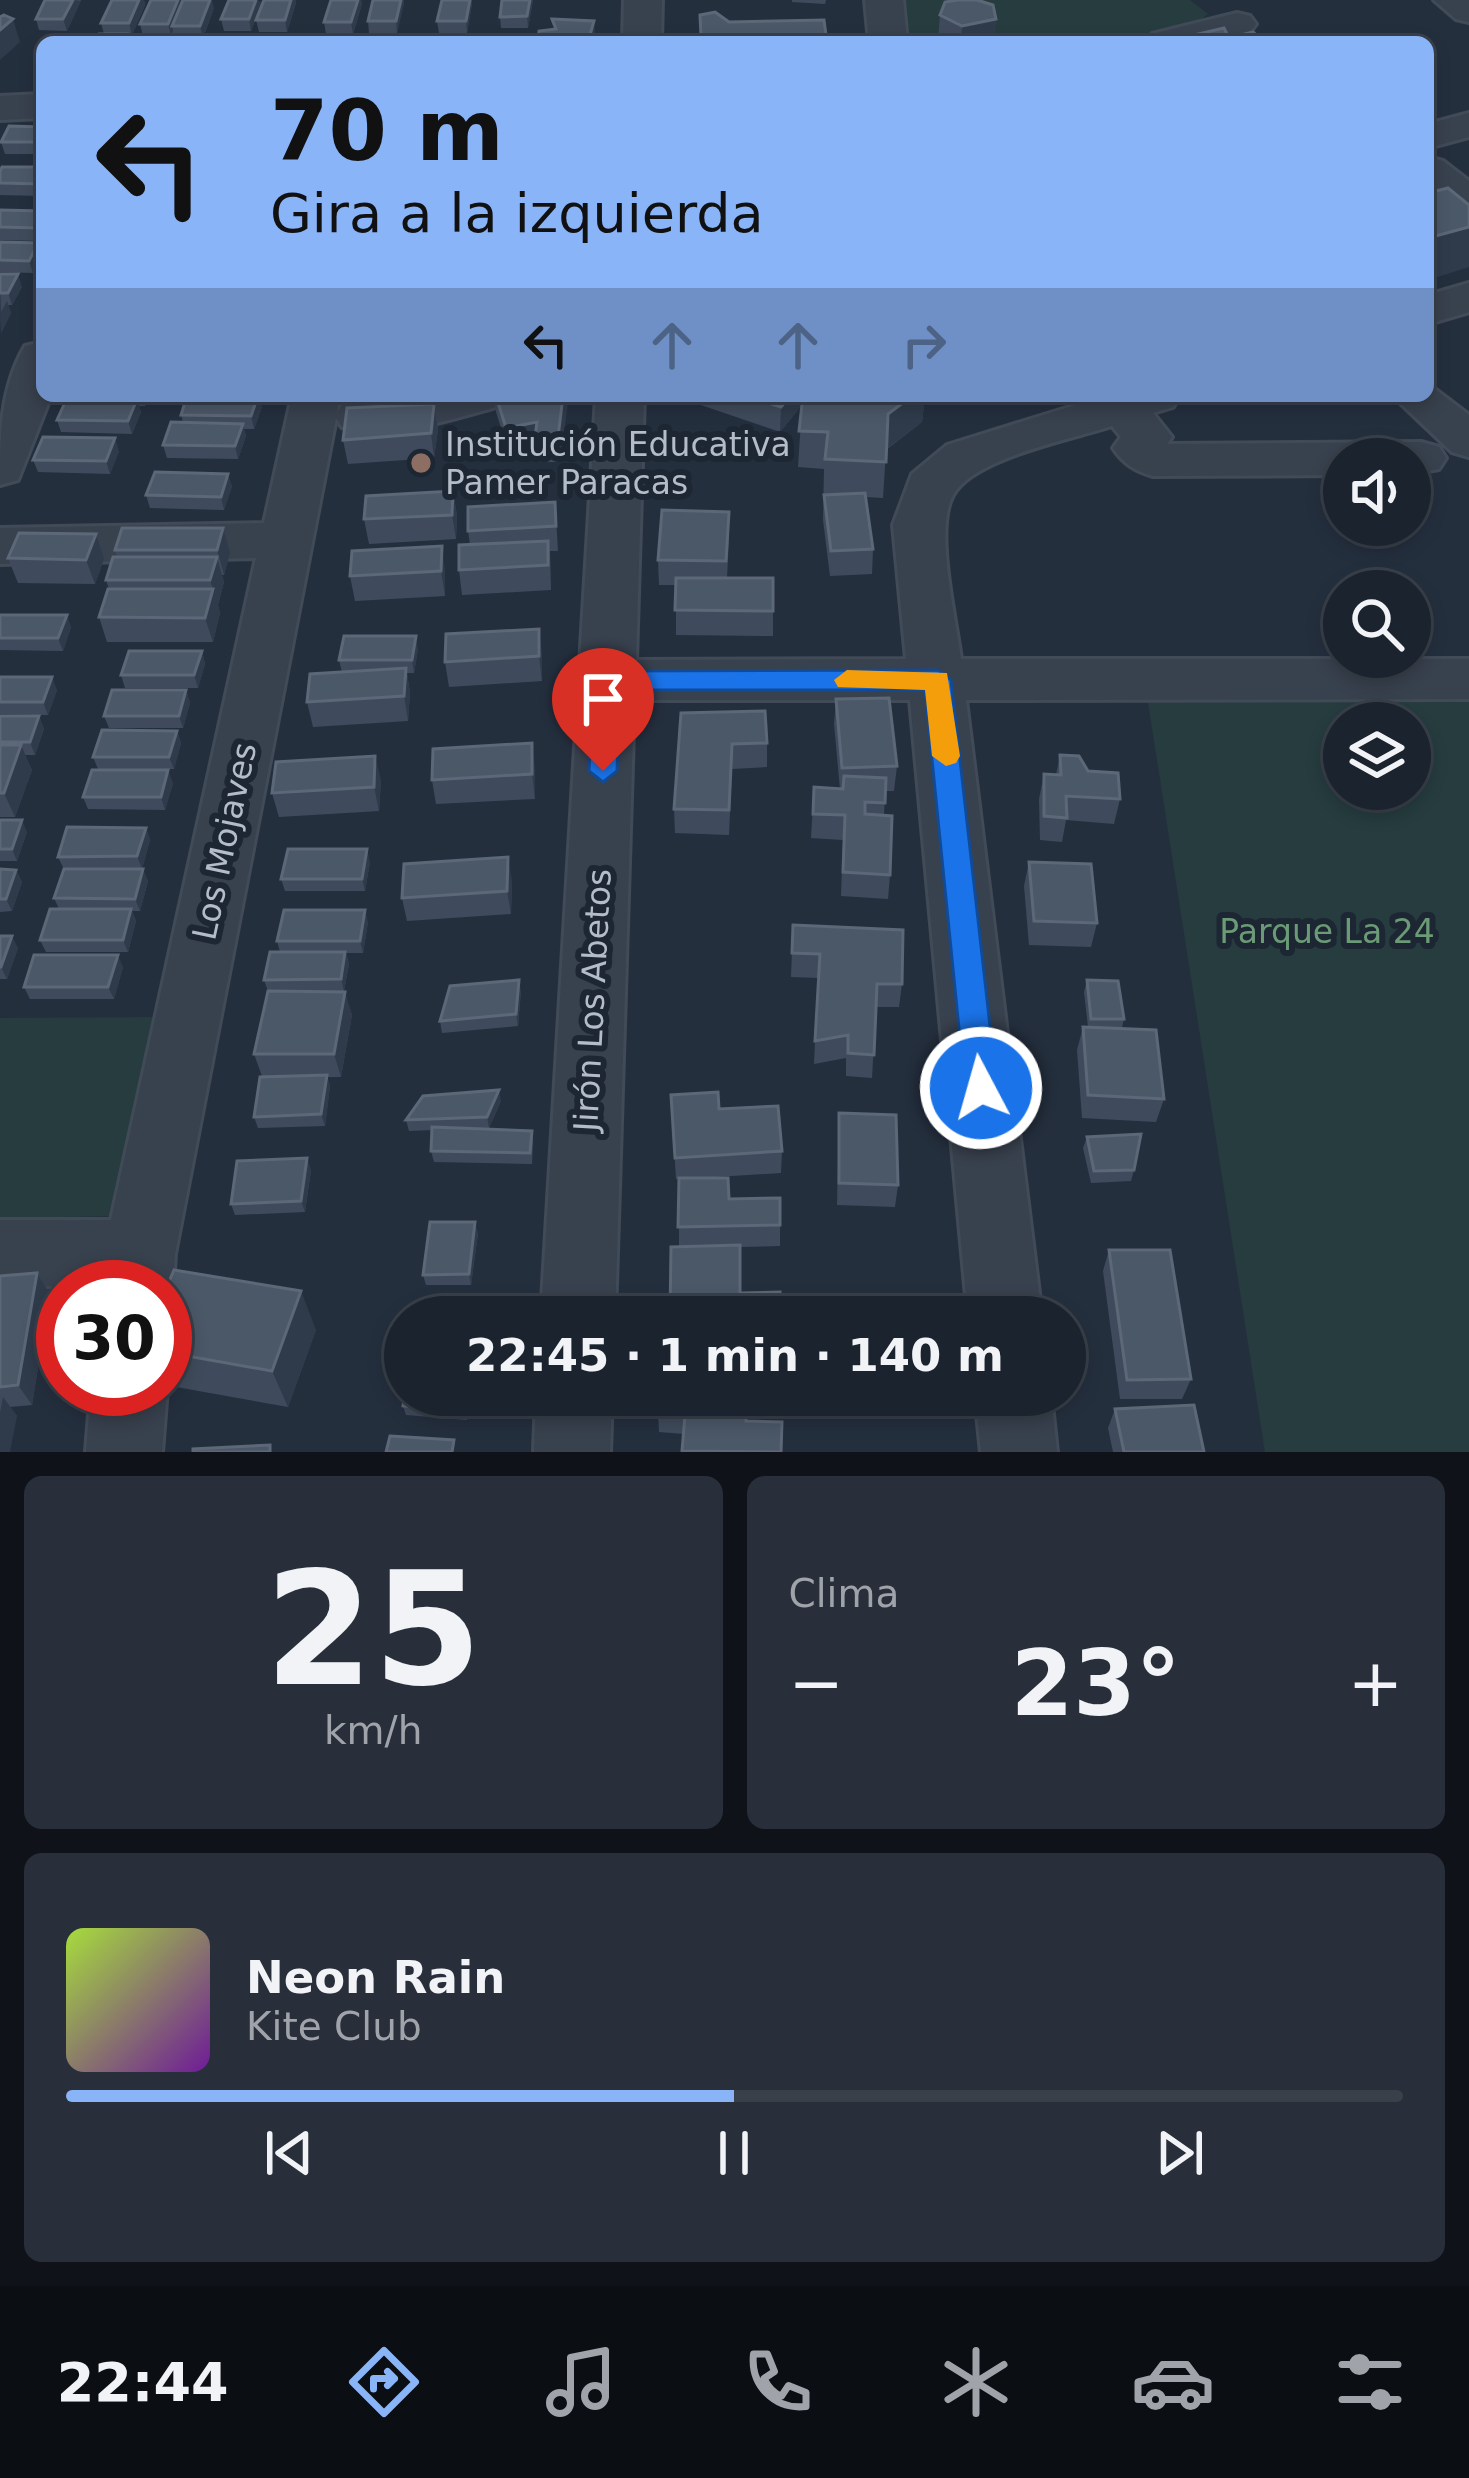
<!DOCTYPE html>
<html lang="es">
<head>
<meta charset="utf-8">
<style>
  :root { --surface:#1b232e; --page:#282f3a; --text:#f1f3f6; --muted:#a0a4aa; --line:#39404a; --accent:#8ab4f8 }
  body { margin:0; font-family:"DejaVu Sans",sans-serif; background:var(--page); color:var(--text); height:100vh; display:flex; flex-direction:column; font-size:45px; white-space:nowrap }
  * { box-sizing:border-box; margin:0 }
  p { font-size:39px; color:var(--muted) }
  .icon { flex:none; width:66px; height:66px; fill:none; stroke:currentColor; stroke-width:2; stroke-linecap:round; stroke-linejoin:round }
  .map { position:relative; height:1452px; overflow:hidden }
  .drawer { display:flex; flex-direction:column; gap:24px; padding:24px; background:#0f1319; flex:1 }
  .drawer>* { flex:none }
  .hud { position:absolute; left:36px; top:36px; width:1398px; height:366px; border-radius:18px; box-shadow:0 6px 18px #0003,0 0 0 3px var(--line); background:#8ab4f8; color:#111; overflow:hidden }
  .controls { position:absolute; left:1323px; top:438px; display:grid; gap:24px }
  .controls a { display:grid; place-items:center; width:108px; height:108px; border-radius:50%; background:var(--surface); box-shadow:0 6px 18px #0003,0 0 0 3px var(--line); font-size:60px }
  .speed { position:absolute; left:36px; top:1260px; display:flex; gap:24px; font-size:60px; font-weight:700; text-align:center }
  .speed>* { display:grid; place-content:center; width:156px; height:156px; border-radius:50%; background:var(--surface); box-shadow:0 6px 18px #0003,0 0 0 3px var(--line); line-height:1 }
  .speed .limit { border:18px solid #d22; background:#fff; color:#111 }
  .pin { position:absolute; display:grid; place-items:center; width:102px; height:102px; color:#fff; margin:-123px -51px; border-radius:50% 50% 50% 0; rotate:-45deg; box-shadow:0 0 12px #0007 }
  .pin .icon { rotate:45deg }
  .me { position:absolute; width:132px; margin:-66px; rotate:354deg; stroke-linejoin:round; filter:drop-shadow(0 0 9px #0008) }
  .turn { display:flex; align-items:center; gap:42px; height:252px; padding:0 36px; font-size:54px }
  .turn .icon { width:156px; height:156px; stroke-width:2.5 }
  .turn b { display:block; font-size:84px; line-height:102px }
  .lanes { display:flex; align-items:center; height:114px; padding:0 36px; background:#0003; justify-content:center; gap:60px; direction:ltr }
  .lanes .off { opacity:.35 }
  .big { font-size:90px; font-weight:700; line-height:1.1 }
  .drawer .widget { flex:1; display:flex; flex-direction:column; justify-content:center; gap:18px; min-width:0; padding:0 42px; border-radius:18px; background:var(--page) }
  .drawer .dial { align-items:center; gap:0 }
  .dial b { font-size:156px; line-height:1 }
  .song { display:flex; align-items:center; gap:36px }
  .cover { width:144px; height:144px; border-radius:18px; background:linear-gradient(135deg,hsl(80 70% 55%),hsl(280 70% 35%)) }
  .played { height:12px; border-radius:6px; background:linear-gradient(90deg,var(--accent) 50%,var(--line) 50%) }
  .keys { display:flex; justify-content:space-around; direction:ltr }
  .heat { display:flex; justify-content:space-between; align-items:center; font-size:66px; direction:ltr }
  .drawer .tiles { flex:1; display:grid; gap:24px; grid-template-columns:1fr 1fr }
  .widget:last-child { grid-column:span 2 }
  .trip { position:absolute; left:384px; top:1296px; width:702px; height:120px; border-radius:60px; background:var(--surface); box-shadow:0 6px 18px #0003,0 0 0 3px var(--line); font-weight:700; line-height:120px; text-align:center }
  .menu { display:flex; height:192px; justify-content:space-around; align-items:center; background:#0b0e12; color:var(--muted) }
  .menu .icon { width:84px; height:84px }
  .menu .active { color:var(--accent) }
  .menu b { font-size:54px; color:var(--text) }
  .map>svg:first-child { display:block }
  .green { fill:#263c3f; fill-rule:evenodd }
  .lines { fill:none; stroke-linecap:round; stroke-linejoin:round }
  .minor-casing { stroke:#414a57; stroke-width:6 }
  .minor { fill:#38414e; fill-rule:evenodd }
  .wall { fill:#3f4b5c }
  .shaded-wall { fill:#2f3b4b }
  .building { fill:#4b5868; stroke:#5c6777; stroke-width:3 }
  .route { fill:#1a73e8; stroke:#114b97; stroke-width:3 }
  .slow { fill:#f59e0b }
  .education-dot { fill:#8d6e63; stroke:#1d2633; stroke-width:4.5 }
  .labels { text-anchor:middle; stroke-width:12; stroke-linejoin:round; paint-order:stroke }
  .poi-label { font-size:33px; fill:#b4bcc9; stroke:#1d2633; text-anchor:start }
  .street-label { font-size:33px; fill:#b4bcc9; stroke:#1d2633 }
  .park-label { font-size:33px; fill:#6b9a76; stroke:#1d2633 }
</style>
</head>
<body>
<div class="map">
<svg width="1469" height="1452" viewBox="0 0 1469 1452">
  <rect width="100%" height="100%" fill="#242f3e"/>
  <path class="green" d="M903,0H1190L1208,14L1198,22L1116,42H908Z
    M1147,696L1469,699V1452H1265ZM1344,723H1410V789H1344Z
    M176,1017L121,1216L0,1218V1018Z"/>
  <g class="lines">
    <defs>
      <path id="minor" d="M624,0H662L661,42H623Z
        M865,0H903L907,42H869Z
        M1434,0H1469V22L1456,19Z
        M1237,13L1250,16L1256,24L1250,32L1211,42H1147L1152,34Z
        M42,94V118L0,120V96Z
        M1469,113V137L1428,148V124Z
        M1428,157L1443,161L1469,181V215L1454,211L1428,191Z
        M1469,283V312L1428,324V295Z
        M42,342V396H51L18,480L0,485C0,436 0,389 25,346Z
        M1428,384L1469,415V457L1452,452L1393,396H1428Z
        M292,396H340L337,413L342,405L359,401L503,396L496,407C449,420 391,440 342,427L336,418L175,1254L173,1287L165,1306V1287L0,1286V1220H111L256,558L0,564V528L264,523Z
        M596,396H644L636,660L906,659L893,525L912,474L947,445L1105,396H1180L1173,407L1153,413L1172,437L1167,444L1421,442L1439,447L1446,458L1439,469L1410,474V459H1344V475L1153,476C1135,471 1124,464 1113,448L1121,437L1112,426C1072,439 973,458 953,495C934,529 956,619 961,659H1469V699L966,700L1042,1317H968L910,700H634L615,1317H541Z
        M165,1385L167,1389L162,1452H86L91,1389H165Z
        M536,1395H612L610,1452H534Z
        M975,1395H1051L1057,1452H981Z"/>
    </defs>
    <use href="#minor" class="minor-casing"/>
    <use href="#minor" class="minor"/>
  </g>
  <path class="wall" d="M45,0H81L67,31L39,30L36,19Z
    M112,0H144L145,5L132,35H128L130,42H95L104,34L101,23Z
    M331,0H361L362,4L353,34H326L324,22Z
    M373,0H404L397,33H369L368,21Z
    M533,0L528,28H501L500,17Z
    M792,0H826L825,4L792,2Z
    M262,2L251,31H224L221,19Z
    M296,3L287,32H259L256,20Z
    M472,4L467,33H439L437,21Z
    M214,8L203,38H192L193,42L163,35L143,36L140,24Z
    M700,15L729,22L826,35V42H701Z
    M940,15L996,19L993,42H946L938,39Z
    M42,127V154H5L1,142Z
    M42,167V196L0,195V171Z
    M0,210L42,211V241L0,240Z
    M0,242L42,255L33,273L0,272Z
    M0,274L22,287L12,305H8L11,313L1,333Z
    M72,396H149L145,406H139L141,412L132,434L61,432L57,420L73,398Z
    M259,396L262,407L254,429H244L246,436L238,459L167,458L163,445L183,422L181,415Z
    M494,396H567L560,462H538L537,447L509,453L496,412Z
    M689,396H925L922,422L886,450L883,498L866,497L873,549L872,574L830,576L823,520L824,469L798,467L802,405L780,432L689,401Z
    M434,404L438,429L434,458L348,464L343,440Z
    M119,451L110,474L38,472L33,460Z
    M232,486L224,510L150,508L146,495Z
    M453,491L457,516L456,539L369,544L364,519Z
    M555,502L558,551H550L551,590L462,595L459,570L470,545L468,531Z
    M122,528L230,553L224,575H222L224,582L218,605L220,613L213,642H107L99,617L109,589L106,580L117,557L115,550Z
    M729,537L727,578H773V636L676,635V585H659L658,560Z
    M8,558L104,559L95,584L18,583Z
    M445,571V596L355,601L350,576Z
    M0,615L71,627L63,651L0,650Z
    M539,629L542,681L449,687L445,662Z
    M418,649L414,673H407L410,693L408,721L313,727L307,702L342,672L339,660Z
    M202,651L205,664L198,688H125L121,675Z
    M0,677L57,690L48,715L0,714Z
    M186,690L190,703L183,728H109L104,716Z
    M836,699L897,766L894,791H885L884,815L890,875L888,899L841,896L843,840L811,838L814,787L840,789L834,724Z
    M681,713L767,743V767L732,769L729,835L675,833L674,809Z
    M0,716H39L44,729L35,755H25L32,770L15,817H0Z
    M177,731L181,743L174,769H98L93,757Z
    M532,743L535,799L436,804L432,780Z
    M1060,755L1088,771L1120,799L1114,824L1066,820L1062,842L1040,840L1039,799L1044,774L1056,775Z
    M381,780L379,811L279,817L272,793Z
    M173,783L165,810L88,809L83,797Z
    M0,820L27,832L17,861H0Z
    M146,828L150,840L142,869L148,881L140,911H132L136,921L128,952H46L40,940L59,909L54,898L64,869L58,857Z
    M370,862L365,891H285L281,879Z
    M1029,862L1097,923L1091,947L1029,945L1024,886Z
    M0,869L16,870L22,882L12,911L0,912Z
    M512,881L511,914L407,921L402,898Z
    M368,922L363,953H346L349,964L344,991L352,1015L341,1077H327L330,1086L325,1126L258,1128L254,1117L262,1076L254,1054L268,991L264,980L280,952L277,941Z
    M793,925L902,984L899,1007H876L872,1078L846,1076V1058L814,1064L818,978L791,977Z
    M0,936L18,948L7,979H0Z
    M123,967L114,999H30L24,987Z
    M1087,980L1124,1019L1122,1028L1164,1099L1156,1122L1082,1118L1077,1050L1083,1027H1088L1084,992Z
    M521,991L518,1026L442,1033L440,1021Z
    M671,1095L719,1109L782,1151L781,1173L699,1178L729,1199L780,1198V1246L740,1247L670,1317L679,1247V1179H676Z
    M501,1101L489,1128L474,1129L532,1131L533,1142L532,1164L434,1162L431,1151L432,1130L409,1131L406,1120Z
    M839,1113L898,1185L895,1207L837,1205Z
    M1087,1137L1134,1170L1131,1181L1091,1183L1083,1148Z
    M311,1170L305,1212L235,1215L231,1204Z
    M478,1233L471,1285H426L423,1275Z
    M1109,1250L1191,1379L1182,1399H1120L1103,1271Z
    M37,1273L50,1294L32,1405L10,1407L17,1416L0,1452V1276Z
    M165,1291L316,1330L288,1407L165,1385Z
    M472,1395L467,1420L406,1415L403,1406Z
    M1115,1409L1204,1452H1113L1108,1428Z
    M658,1413L747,1421L781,1452H682L684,1434L659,1432Z"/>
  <path class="shaded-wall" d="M73,0L81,1L67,31L63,19Z
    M139,0H144L145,5L132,35L129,23Z
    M178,0H182L172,26L173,31L171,35L168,24Z
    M210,0H212L214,8L203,38L200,26Z
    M256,0L262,2L251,31L249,19Z
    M291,0H296V3L287,32L285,20Z
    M358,0H361L362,4L353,34L351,22Z
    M401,0H404V4L397,33L396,21Z
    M470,0H472V4L467,33L466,21Z
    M530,0H533L528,28L527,16Z
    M13,19L20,42L0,60V30Z
    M996,19L993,42H961L962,26Z
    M594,21L596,42H588Z
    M1469,227V267L1428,280V238Z
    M38,243L42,255L33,273L29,261Z
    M18,274L22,287L12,305L8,293Z
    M7,301L11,313L1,333L0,314Z
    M259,396L262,407L254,429L251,416Z
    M563,396H567L568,403L560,462L558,437Z
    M790,396H809L780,432L781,407Z
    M912,396H925L922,422L885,450L888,414Z
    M137,399L141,412L132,434L128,421Z
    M434,404L438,429L434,458L431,433Z
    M537,422V447L509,453L506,428Z
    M243,424L246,436L238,459L235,446Z
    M115,438L119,451L110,474L106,461Z
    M228,474L232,486L224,510L221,497Z
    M453,491L457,516L456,539L452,515Z
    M223,528L230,553L224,575L217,550Z
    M96,534L104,559L95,584L86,560Z
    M442,546L445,571V596L441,571Z
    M217,557L224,582L218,605L220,613L213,642L205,618L213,589L210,580Z
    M67,615L71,627L63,651L58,638Z
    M539,629L542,654V681L539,656Z
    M416,636L418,649L414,673L412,660Z
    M202,651L205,664L198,688L194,675Z
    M406,668L410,693L408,721L404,696Z
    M52,677L57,690L48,715L43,702Z
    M186,690L190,703L183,728L179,716Z
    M39,716L44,729L35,755L30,742Z
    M177,731L181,743L174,769L169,757Z
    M532,743L535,768V799L532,774Z
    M21,745L32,770L15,817L4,793Z
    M375,756L381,780L379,811L374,787Z
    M168,770L173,783L165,810L161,797Z
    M22,820L27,832L17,861L12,849Z
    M146,828L150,840L142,869L137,856Z
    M367,849L370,862L365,891L362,879Z
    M508,857L512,881L511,914L507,891Z
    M143,869L148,881L140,911L135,899Z
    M16,870L22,882L12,911L6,899Z
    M131,909L136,921L128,952L123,940Z
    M365,910L368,922L363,953L360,941Z
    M12,936L18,948L7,979L1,967Z
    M345,952L349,964L344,991L341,979Z
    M118,955L123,967L114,999L108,987Z
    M519,980L521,991L518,1026L516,1014Z
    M345,992L352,1015L341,1077L334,1054Z
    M327,1075L330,1086L325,1126L321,1114Z
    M499,1090L501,1101L489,1128L487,1117Z
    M307,1158L311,1170L305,1212L301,1201Z
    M475,1222L478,1233L471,1285L469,1274Z
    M37,1273L50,1294L32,1405L18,1385Z
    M301,1291L316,1330L288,1407L272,1371Z
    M468,1395H472L467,1420L465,1411Z
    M3,1397L17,1416L10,1452H0V1413Z"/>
  <path class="building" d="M45,0H73L63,19H36Z
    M112,0H139L129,23H101Z
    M151,0H178L168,24H140Z
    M183,0H210L200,26H172Z
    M229,0H256L249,19H221Z
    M264,0H291L285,20H256Z
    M331,0H358L351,22H324Z
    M373,0H401L396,21H368Z
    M442,0H470L466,21H437Z
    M502,0H530L527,16L500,17Z
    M958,0H977L993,5L996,19L962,26L940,15L945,2Z
    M715,12L729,22L824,20L826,35L701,37L700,15Z
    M4,15L13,19L0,30V17Z
    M552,19L594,21L588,42H538L539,31L556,29Z
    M1224,28L1229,38L1253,32L1264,42H1208L1198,34Z
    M99,34H127L124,42H95Z
    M163,35H191L188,42H160Z
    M391,35H419L418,42H389Z
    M280,36L308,37L306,42H278Z
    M322,38H350L349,42H321Z
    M9,126L42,127V142H1Z
    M2,167H42V184L0,183V171Z
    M1448,188L1469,205V227L1428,238V193Z
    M0,210L42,211V222L39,228L0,227Z
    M0,242L38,243L29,261L0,260Z
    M0,274H18L8,293H0Z
    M187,396H258L251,416L181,415Z
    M496,396H563L558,437H535L537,422L506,428Z
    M747,396H790L781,407Z
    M808,396H912L888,414L886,462L825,459L828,432L799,431L802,404Z
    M67,398L137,399L128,421L57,420Z
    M434,404L431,433L343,440L347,408Z
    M171,422L243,424L235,446L163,445Z
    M43,437L115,438L106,461L33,460Z
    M155,472L228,474L221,497L146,495Z
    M453,491L452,515L364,519L366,496Z
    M865,493L873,549L831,551L824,495Z
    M555,502L556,526L468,531V507Z
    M662,510L729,512L726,561L658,560Z
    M122,528H223L217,550H115Z
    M19,533L96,534L86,560L8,558Z
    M548,541V565L459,570V545Z
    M442,546L441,571L350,576L352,551Z
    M113,557H217L210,580H106Z
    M676,578H773V611L675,610Z
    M108,589H213L205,618L99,617Z
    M0,615H67L58,638H0Z
    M539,629V656L445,662L446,634Z
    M344,636H416L412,660H339Z
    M129,651H202L194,675H121Z
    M406,668L404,696L307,702L310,674Z
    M0,677H52L43,702H0Z
    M112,690H186L179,716H104Z
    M889,698L897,766L842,768L836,699Z
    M765,711L767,743L732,744L729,810L674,809L681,713Z
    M0,716H39L30,742H0Z
    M102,730L177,731L169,757H93Z
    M532,743V774L432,780L433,749Z
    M0,745H21L4,793H0Z
    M1060,755L1079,756L1088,771L1118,773L1120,799L1066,796L1067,818L1044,816V774L1061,775Z
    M375,756L374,787L272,793L276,762Z
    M92,770H168L161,797H83Z
    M844,776L886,778L885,803L865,802V814L892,816L890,875L843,872L845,815L813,814L814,787L843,789Z
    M0,820H22L12,849H0Z
    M67,827L146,828L137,856L58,857Z
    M288,849H367L362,879H281Z
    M508,857L507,891L402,898L404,864Z
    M1029,862L1091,864L1097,923L1034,921Z
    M0,869L16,870L6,899H0Z
    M64,869H143L135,899L54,898Z
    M50,909H131L123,940H40Z
    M284,910H365L360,941H277Z
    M793,925L903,930L902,984H877L874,1055L848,1053V1035L815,1041L820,954L792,953Z
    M0,936H12L1,967H0Z
    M270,952H345L341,979L264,980Z
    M34,955H118L108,987H24Z
    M519,980L516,1014L440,1021L450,986Z
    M1087,980L1118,981L1124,1019H1091Z
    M268,991L345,992L334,1054H254Z
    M1083,1027L1156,1030L1164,1099L1088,1095Z
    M327,1075L321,1114L254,1117L260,1077Z
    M499,1090L487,1117L406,1120L423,1096Z
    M718,1092L719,1109L778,1106L782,1151L675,1158L671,1095Z
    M839,1113L896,1115L898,1185L839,1183Z
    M432,1127L532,1131L530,1153L431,1151Z
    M1141,1134L1134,1170L1094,1171L1087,1137Z
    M307,1158L301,1201L231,1204L237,1161Z
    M679,1178H728L729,1199L780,1198V1225L678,1227Z
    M430,1222H475L469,1274L423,1275Z
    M740,1245V1293L780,1292V1317H670L671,1247Z
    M1109,1250H1170L1191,1379L1127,1380Z
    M174,1270L301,1291L272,1371L165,1352V1291Z
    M37,1273L18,1385L0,1387V1276Z
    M405,1395H468L465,1411L403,1406Z
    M660,1395H748L746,1421L782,1422L781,1452L682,1451L685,1415L658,1413Z
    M1194,1405L1204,1452H1124L1115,1409Z
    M390,1436L454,1440L452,1452H386Z
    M270,1445V1452H193V1449Z"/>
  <path class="route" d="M938,670L951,680L997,1088L992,1098L981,1102L970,1098L965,1088L925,690H620L617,771L603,782L589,771L594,680L607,671Z"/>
  <path class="slow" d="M847,670L947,673L960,756L956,763L946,766L932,756L925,690L838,687L834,680Z"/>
  <circle class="education-dot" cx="421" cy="463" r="12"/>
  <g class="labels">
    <g class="poi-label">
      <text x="445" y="456">Institución Educativa<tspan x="445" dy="38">Pamer Paracas</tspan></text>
    </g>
    <g class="street-label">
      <text transform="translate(224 841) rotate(-78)" y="12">Los Mojaves</text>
      <text transform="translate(592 1000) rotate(-87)" y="12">Jirón Los Abetos</text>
    </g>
    <g class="park-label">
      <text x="1327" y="943">Parque La 24</text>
    </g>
  </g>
</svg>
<div class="controls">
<a><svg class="icon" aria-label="sound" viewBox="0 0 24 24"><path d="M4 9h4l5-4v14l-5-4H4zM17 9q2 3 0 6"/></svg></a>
<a><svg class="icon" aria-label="search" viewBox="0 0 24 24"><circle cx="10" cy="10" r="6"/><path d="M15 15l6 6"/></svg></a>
<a><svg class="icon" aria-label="layers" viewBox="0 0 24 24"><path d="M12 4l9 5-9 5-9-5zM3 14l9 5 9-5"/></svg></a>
</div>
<div class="speed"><div class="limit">30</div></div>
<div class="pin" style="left:603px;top:771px;background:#d93025"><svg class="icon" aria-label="arrive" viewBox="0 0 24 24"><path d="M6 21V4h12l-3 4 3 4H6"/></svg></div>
<svg class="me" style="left:981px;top:1088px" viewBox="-20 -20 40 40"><circle r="17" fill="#1a73e8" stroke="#fff" stroke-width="3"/><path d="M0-11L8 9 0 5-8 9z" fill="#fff"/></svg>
<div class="trip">22:45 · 1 min · 140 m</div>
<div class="hud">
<div class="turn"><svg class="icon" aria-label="left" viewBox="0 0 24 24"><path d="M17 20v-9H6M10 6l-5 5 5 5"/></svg><div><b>70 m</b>Gira a la izquierda</div></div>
<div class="lanes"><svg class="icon" aria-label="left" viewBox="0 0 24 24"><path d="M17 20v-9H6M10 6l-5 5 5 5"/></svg><svg class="icon off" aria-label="ahead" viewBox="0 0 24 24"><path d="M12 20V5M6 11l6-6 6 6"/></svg><svg class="icon off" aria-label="ahead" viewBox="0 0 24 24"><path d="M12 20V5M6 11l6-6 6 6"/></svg><svg class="icon off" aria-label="right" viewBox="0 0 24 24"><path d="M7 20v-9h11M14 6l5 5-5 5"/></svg></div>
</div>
</div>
<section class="drawer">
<div class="tiles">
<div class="widget dial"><b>25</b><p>km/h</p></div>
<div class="widget"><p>Clima</p>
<div class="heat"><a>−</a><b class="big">23°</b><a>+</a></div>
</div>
<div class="widget">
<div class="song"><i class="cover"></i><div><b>Neon Rain</b><p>Kite Club</p></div></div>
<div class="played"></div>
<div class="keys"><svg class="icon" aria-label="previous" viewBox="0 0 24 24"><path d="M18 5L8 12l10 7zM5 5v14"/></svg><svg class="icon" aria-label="pause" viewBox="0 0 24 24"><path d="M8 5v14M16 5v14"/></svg><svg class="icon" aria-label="next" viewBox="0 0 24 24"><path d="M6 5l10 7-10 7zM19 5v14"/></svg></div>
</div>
</div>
</section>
<nav class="menu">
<b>22:44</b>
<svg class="icon active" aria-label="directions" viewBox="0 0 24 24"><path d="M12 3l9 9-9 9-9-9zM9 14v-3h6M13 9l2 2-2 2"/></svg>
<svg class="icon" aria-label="music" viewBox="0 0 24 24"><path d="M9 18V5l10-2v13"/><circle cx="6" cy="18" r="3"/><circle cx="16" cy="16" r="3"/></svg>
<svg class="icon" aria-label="phone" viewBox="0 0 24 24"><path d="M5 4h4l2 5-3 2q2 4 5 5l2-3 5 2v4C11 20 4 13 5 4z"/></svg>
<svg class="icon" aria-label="climate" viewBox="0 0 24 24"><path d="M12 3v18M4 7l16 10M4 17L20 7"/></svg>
<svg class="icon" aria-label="car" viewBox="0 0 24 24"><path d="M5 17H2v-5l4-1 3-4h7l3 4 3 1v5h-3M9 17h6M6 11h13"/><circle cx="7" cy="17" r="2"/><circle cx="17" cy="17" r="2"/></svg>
<svg class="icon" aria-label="filters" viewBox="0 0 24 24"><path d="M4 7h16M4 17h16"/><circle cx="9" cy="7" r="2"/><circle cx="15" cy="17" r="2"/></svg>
</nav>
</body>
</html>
